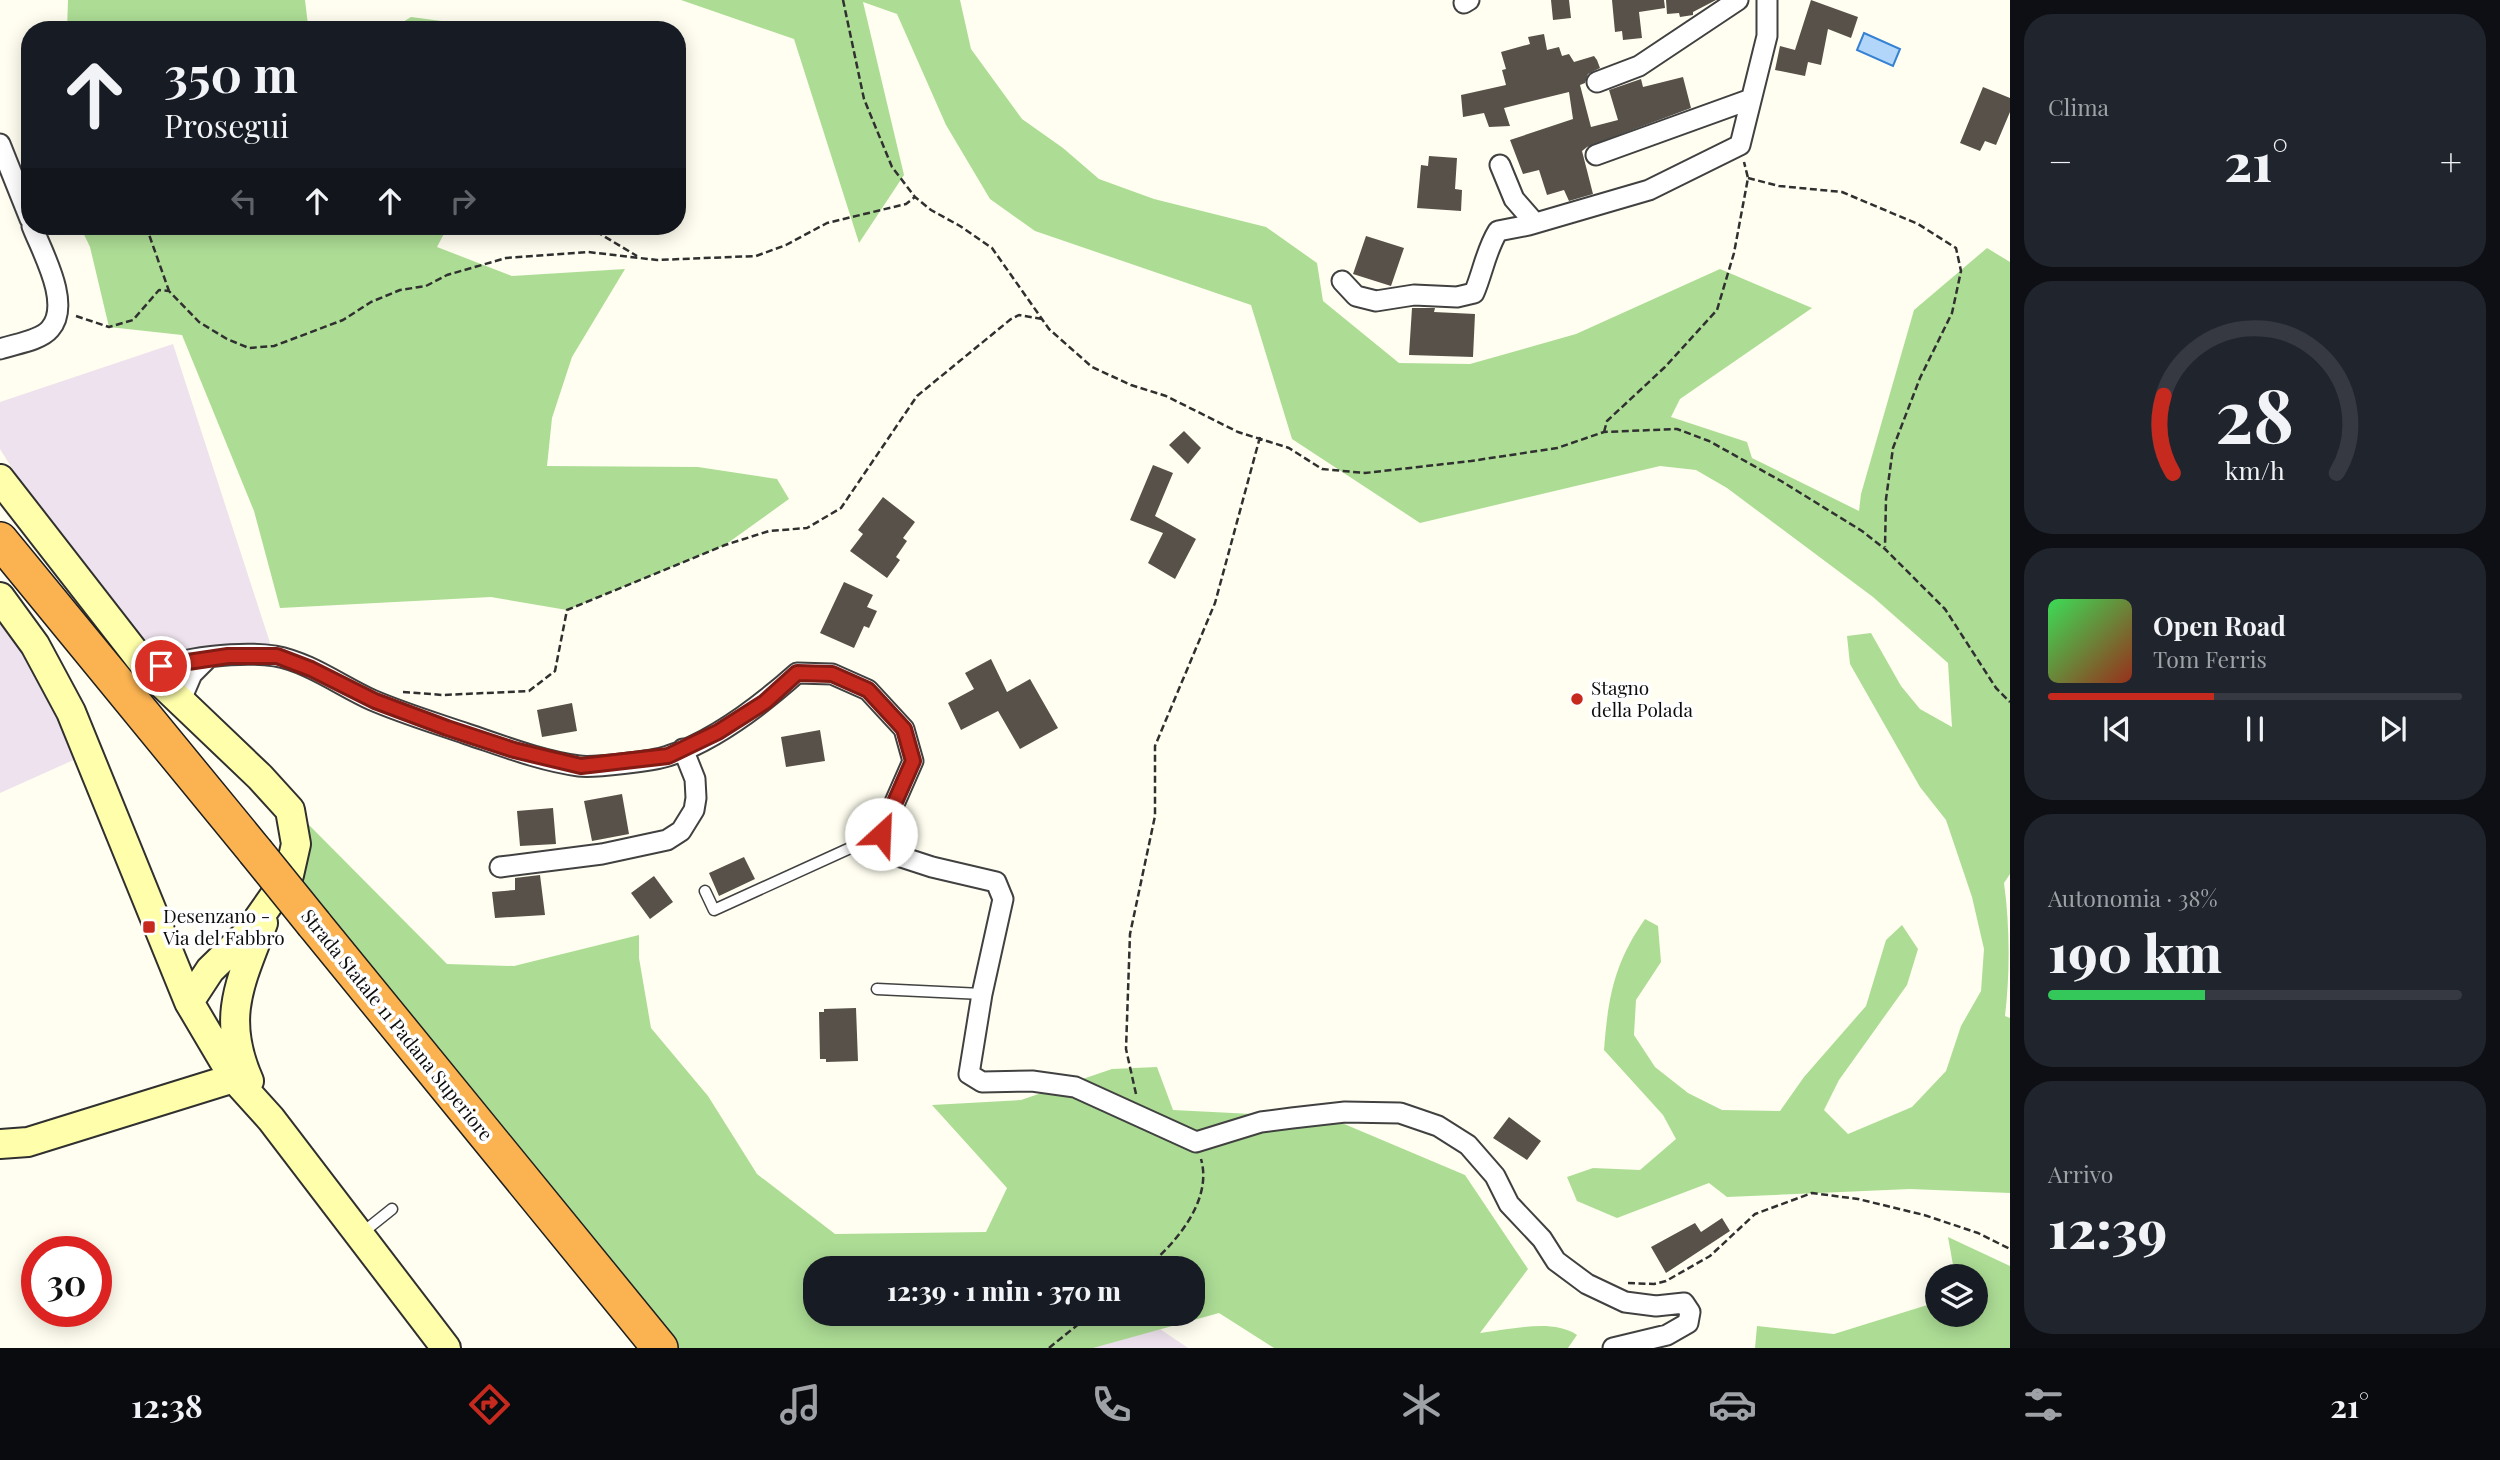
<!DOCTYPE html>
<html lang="it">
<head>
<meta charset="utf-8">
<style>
  :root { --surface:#171b24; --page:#20242c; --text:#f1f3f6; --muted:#9ea1a6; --line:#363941; --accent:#c62a1f }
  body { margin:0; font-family:"Playfair Display",serif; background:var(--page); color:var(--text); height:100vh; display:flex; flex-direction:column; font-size:26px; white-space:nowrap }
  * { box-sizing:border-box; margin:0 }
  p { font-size:23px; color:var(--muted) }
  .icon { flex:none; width:38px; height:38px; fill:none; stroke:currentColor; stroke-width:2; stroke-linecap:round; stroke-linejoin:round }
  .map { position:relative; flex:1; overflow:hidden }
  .sheet { display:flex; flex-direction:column; gap:14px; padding:14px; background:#0d0f14; width:490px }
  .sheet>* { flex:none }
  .hud { position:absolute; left:21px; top:21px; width:665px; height:214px; border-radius:28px; box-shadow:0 4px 18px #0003; background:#171b24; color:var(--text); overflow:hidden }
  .buttons { position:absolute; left:1925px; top:1264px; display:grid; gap:14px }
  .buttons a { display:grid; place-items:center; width:63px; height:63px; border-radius:50%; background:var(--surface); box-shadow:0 4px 18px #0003; font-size:35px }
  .speed { position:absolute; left:21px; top:1236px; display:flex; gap:14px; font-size:35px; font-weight:700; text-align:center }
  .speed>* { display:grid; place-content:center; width:91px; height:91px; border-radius:50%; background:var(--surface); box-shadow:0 4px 18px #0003; line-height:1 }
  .speed .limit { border:10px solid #d22; background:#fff; color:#111 }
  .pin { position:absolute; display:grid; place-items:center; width:60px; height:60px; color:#fff; margin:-30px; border:4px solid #fff; border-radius:50%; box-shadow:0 2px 7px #0007 }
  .me { position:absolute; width:77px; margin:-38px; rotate:25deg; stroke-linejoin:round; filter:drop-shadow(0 0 5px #0008) }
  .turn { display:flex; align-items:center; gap:24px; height:147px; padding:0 28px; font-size:32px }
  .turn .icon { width:91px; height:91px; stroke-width:2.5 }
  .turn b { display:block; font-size:49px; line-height:60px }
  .lanes { display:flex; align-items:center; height:66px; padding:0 28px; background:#0003; justify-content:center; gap:35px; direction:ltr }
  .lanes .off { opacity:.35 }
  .big { font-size:52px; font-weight:800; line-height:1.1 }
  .sheet .card { flex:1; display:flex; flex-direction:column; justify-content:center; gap:10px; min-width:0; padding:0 24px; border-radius:28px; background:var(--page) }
  .sheet .dial { align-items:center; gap:0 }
  .dial svg { height:182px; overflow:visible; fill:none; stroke:var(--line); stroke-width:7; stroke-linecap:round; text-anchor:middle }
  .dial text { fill:var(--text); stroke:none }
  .song { display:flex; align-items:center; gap:21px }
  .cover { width:84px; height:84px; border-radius:10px; background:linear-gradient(135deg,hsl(130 70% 55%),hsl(10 70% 35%)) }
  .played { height:7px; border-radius:4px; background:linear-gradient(90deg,var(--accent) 40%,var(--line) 40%) }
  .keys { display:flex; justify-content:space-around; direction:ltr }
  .heat { display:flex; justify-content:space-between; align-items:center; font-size:38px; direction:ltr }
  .charge { height:10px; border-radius:5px; background:linear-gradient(90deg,#34c759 38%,var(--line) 0) }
  .trip { position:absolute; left:803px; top:1256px; width:402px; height:70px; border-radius:28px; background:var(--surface); box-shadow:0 4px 18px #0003; font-weight:800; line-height:70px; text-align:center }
  .tabs { display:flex; height:112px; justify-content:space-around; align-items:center; background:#090b0e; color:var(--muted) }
  .tabs .icon { width:49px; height:49px }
  .tabs .on { color:var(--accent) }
  .tabs b { font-size:32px; color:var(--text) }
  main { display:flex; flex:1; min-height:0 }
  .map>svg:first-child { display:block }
  .industrial { fill:#ede2ed }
  .forest { fill:#addd95; fill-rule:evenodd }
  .water { fill:#b2d6f9; stroke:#3582d4; stroke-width:2 }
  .building { fill:#58514a }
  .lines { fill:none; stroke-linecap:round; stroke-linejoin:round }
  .lane-casing { stroke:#414141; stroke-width:13 }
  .street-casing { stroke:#414141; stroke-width:23 }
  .secondary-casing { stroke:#303030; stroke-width:32 }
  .highway-casing { stroke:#1f1f1f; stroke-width:38 }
  .path { stroke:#303030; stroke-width:2.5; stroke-dasharray:7 3.5; stroke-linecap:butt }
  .lane { stroke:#fff; stroke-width:10 }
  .street { stroke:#fff; stroke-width:19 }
  .secondary { stroke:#ffffab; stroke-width:28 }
  .highway { stroke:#fbb352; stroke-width:35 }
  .highway-bridge-casing { stroke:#1f1f1f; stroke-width:38; stroke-linecap:butt }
  .highway-bridge { stroke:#fbb352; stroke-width:35 }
  .route-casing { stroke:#811b14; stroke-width:18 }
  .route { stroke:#c62a1f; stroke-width:12 }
  .poi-dot { fill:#c62a1f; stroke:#fff; stroke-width:2.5 }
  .labels { text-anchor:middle; stroke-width:7; stroke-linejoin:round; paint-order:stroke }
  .poi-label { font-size:19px; fill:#0e0e0e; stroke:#fff; text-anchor:start }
  .street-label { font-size:19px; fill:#0e0e0e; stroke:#fff }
</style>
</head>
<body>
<main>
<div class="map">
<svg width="2010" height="1348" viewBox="0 0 2010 1348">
  <rect width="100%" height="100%" fill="#fffef0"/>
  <path class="industrial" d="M173,344L272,649L166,654L151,650L100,609L0,449V402Z
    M0,614L45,681L78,758L0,793Z
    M1160,1329L1188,1348H1093L1096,1346Z"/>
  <path class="forest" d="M68,0H305L308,25L318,30H67Z
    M681,0H960L971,49L1022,119L1063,148L1099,179L1154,199L1266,227L1317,263L1323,301L1399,363L1470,364L1576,334L1720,269L1812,308L1680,399L1671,417L1747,442L1752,458L1859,511L1861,494L1914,310L1987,248L2010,262V874L2004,883C2010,926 2010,974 2005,1016L2010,1018V1193L1910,1189L1727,1197L1709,1183L1617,1218L1577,1201L1567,1177L1593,1168L1640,1170L1676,1139L1663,1115L1604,1050C1608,998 1614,963 1645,919L1658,926L1661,962L1636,1000L1634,1035L1655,1067L1688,1093L1722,1110L1780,1111L1804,1077L1866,1006L1886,940L1902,925L1918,949L1907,985L1839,1080L1824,1110L1848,1134L1912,1107L1946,1071L1961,1026L1981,991L1984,949L1972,897L1946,820L1920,787L1850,664L1847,636L1871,633L1901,686L1920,709L1952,727L1948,663L1873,597L1727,488L1696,470L1660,466L1420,523L1292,439L1251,305L1035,231L990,199L946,125L897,14L863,2L904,175L859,243L794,39Z
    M411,17L510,30H390Z
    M80,226H448L437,247L512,276L625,269L572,357L552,418L547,466L698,467L777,479L789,499L725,545L567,610L491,597L280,608L254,511L182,335L109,327L90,247Z
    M309,825L447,964L514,966L639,935V958L651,1028L708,1096L757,1174L835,1234L986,1232L1007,1188L932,1105L1021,1100L1112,1069L1157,1067L1173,1110L1330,1118L1465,1175L1528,1269L1480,1333C1509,1330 1552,1318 1577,1335L1568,1348H1274L1219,1313L1093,1348H675L300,887ZM816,1269H1194V1314H816Z
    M1948,1237L2010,1266V1348H1755L1757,1326L1834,1334L1937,1302V1314H1976V1276H1955Z"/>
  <path class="water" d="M1864,33L1900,49L1893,66L1857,50Z"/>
  <path class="building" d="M1551,0H1569L1571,18L1553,20Z
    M1612,0H1664L1665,8L1639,12L1642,38L1623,40L1622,31L1615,32Z
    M1666,0H1716L1693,12V15L1680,17L1679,13L1667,14Z
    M1811,0L1858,17L1851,38L1828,29L1821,65L1808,62L1805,76L1775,70L1780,46L1795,50Z
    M1544,34L1547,50L1559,47L1562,56L1569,54L1574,62L1594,56L1597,60L1600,68L1588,74L1585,83L1580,85L1591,127L1618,120L1609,90L1641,79L1643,87L1683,77L1691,108L1587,147L1582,151L1593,194L1569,201L1564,190L1547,195L1539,170L1523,174L1510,140L1573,119L1569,92L1504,108L1510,126L1489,127L1484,113L1463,117L1461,95L1506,85L1502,70L1506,69L1501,52L1530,44L1528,37Z
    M1983,87L2010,98V112L1996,145L1985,141L1980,151L1960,143Z
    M1429,156L1457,158L1455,189L1462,190L1461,211L1417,208L1421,165L1428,166Z
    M1366,236L1404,248L1391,286L1353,274Z
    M1412,308H1435L1434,312L1475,314L1473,357L1409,355Z
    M1184,431L1201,448L1188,464L1169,445Z
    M1153,465L1173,473L1155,516L1196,539L1175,579L1148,563L1163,533L1130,520Z
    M883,497L915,522L903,538L907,541L896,557L900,560L887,578L850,551L863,534L858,530Z
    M844,582L873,595L867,607L877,611L869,628L864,626L854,648L820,633Z
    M991,659L1007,692L1030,679L1058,728L1020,749L998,711L961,730L948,703L974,689L965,673Z
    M572,703L577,731L542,737L537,710Z
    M820,730L825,761L786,767L781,737Z
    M622,794L629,834L592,841L584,801Z
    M553,808L556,844L520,846L517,811Z
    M744,857L755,879L719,896L709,873Z
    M540,875L545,915L495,918L492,892L515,890V878Z
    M654,876L673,902L650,919L631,893Z
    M856,1008L858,1061L826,1062V1059H820L819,1012H824V1009Z
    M1509,1117L1541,1141L1527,1160L1493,1138Z
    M1722,1218L1730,1231L1666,1273L1651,1247L1695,1223L1701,1232Z"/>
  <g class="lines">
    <defs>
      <path id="lane" d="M705,891L714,910L881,834
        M877,989L982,994
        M362,1233L392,1209"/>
      <path id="street" d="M1464,3L1469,0
        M1597,82L1639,66L1738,0
        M0,144L30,219
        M1596,155L1751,99
        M1500,165L1514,199L1535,223
        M1342,281L1356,296L1376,301L1414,295L1457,297L1474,293C1483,272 1486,250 1498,231L1529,225L1649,190L1740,145L1767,36V0
        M0,349C14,344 40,341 50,329C72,304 42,252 32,226
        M150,672C180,657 242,651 275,656C309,662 341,686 372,700C402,713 435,723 467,734C503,746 541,761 579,766C593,768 654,761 668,756C715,741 761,705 797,673L832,674L868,690L904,729L913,761L881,834L892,854L932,867L996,882L1003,899L982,994L969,1074L982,1082L1032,1081L1075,1087L1196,1142L1261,1122L1292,1118L1345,1112L1400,1113L1438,1126L1468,1145L1495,1176L1509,1204L1542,1239L1556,1261L1587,1284L1625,1302L1656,1306L1684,1303L1690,1312L1688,1323L1667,1335L1613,1348
        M180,702L192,674L208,658
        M500,867L602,854L667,840L681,831L694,810L696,798L695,779L683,749"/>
      <path id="secondary" d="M0,479L150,672L260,777L290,810L296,844L289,875L249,932L210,970L189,1002
        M0,597L35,645L71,712L189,1002L234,1078L271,1119L446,1348
        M249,1081C221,1018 240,983 263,923
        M0,1144L28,1142L234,1078"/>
      <path id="highway" d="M0,540L255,851
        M314,924L660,1348"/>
    </defs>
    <use href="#lane" class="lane-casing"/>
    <use href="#street" class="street-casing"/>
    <use href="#secondary" class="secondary-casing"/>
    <use href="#highway" class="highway-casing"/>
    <path class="path" d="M843,0L864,99L892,167L915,197L931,210L960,226L992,248L1049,329L1092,367L1131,385L1166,396L1238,432L1289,448L1322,469L1365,473L1471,461L1557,448L1604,432L1677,429L1709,441L1781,481L1862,531L1885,549L1945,609L1996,688L2010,702
      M1748,178L1779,186L1842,192L1918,224L1956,248L1961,271L1952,313L1920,378L1893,448L1886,499L1885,547
      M146,226L169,291
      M256,226L260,229L274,230L277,226
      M587,226L637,256
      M76,316L109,327L133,320L159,290L169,291L199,322L227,339L249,348L274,346L343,320L371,302L400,290L426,286L447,275L506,258L588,252L657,260L756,256L786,245L827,223L906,204L915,197
      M1604,432L1607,421L1665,367L1717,310L1734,253L1748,178L1744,162
      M403,692L443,695L529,691L555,671L567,610L725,545L769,531L807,528L841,508L917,396L1011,319L1019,315L1042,319
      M1136,1094L1126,1049L1130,934L1155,816V746L1215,603L1260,437
      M1145,1269C1175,1244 1213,1201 1201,1159
      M1628,1283L1654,1284L1666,1281L1710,1256L1755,1214L1812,1193L1858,1199L1924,1215L1978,1233L2010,1249
      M1049,1348L1091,1314"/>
    <use href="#lane" class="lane"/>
    <use href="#street" class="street"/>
    <use href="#secondary" class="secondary"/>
    <use href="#highway" class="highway"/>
    <defs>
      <path id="highway-bridge" d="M255,851L314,924"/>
    </defs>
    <use href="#highway-bridge" class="highway-bridge-casing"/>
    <use href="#highway-bridge" class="highway-bridge"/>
  </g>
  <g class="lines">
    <defs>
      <path id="route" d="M161,666L228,656H277L311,669L375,701L447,728L514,750L581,766L668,756L718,732L765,702L797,673L832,674L868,690L904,729L913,761L881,834"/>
    </defs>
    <use href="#route" class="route-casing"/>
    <use href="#route" class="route"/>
  </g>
  <g class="poi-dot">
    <circle cx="1577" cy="699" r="7"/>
    <rect x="142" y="920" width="14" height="14" rx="3.5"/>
  </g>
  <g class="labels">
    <g class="poi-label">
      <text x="1591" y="695">Stagno<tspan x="1591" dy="22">della Polada</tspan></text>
      <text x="163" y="923">Desenzano -<tspan x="163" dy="22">Via del Fabbro</tspan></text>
    </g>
    <g class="street-label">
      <text transform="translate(397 1025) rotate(51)" y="7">Strada Statale 11 Padana Superiore</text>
    </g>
  </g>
</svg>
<div class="buttons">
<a><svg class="icon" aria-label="layers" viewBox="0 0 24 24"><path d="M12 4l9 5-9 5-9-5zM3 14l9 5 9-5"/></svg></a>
</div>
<div class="speed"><div class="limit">30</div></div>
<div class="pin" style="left:161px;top:666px;background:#d93025"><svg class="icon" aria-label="arrive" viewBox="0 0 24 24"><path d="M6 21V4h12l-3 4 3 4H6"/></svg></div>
<svg class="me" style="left:881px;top:834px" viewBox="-20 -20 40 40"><circle r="19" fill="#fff"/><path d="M0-13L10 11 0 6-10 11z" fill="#c62a1f"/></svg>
<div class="trip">12:39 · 1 min · 370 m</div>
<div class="hud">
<div class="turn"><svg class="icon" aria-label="ahead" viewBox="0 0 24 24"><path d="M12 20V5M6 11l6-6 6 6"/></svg><div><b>350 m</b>Prosegui</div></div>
<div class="lanes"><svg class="icon off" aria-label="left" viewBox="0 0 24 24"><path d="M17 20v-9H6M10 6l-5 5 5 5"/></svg><svg class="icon" aria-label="ahead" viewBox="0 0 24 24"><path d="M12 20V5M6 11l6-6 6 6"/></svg><svg class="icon" aria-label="ahead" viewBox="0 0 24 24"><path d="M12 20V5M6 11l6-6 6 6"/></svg><svg class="icon off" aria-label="right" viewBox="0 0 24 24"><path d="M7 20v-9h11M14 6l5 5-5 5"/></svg></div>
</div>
</div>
<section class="sheet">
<div class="card"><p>Clima</p>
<div class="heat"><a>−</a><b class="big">21°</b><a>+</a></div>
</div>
<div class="card dial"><svg viewBox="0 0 100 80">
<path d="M14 69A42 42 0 1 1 86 69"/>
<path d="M14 69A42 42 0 0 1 10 35" stroke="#c62a1f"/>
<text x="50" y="56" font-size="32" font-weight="700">28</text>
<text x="50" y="72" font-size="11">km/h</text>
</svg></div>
<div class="card">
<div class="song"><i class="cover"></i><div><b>Open Road</b><p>Tom Ferris</p></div></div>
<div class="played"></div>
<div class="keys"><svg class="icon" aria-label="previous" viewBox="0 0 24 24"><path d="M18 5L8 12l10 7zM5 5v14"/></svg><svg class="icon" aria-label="pause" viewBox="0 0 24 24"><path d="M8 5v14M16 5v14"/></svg><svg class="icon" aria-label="next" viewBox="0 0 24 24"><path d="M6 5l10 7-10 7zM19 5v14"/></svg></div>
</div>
<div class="card"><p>Autonomia · 38%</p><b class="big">190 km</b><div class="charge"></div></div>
<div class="card"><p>Arrivo</p><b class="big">12:39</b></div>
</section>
</main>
<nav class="tabs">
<b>12:38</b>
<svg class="icon on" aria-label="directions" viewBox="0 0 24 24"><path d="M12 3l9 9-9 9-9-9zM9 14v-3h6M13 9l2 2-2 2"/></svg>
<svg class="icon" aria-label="music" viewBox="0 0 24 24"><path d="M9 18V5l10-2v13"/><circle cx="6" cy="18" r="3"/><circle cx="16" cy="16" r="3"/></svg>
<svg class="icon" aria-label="phone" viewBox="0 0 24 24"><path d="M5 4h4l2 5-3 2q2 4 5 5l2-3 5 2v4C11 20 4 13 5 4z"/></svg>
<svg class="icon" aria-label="climate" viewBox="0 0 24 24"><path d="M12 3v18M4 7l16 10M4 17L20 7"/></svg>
<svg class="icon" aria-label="car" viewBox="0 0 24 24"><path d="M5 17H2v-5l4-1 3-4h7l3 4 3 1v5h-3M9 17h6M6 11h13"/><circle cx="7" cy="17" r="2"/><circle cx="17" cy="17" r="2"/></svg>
<svg class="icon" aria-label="filters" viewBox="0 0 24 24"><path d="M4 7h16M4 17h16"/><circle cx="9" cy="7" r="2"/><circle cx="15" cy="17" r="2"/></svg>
<b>21°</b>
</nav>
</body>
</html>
